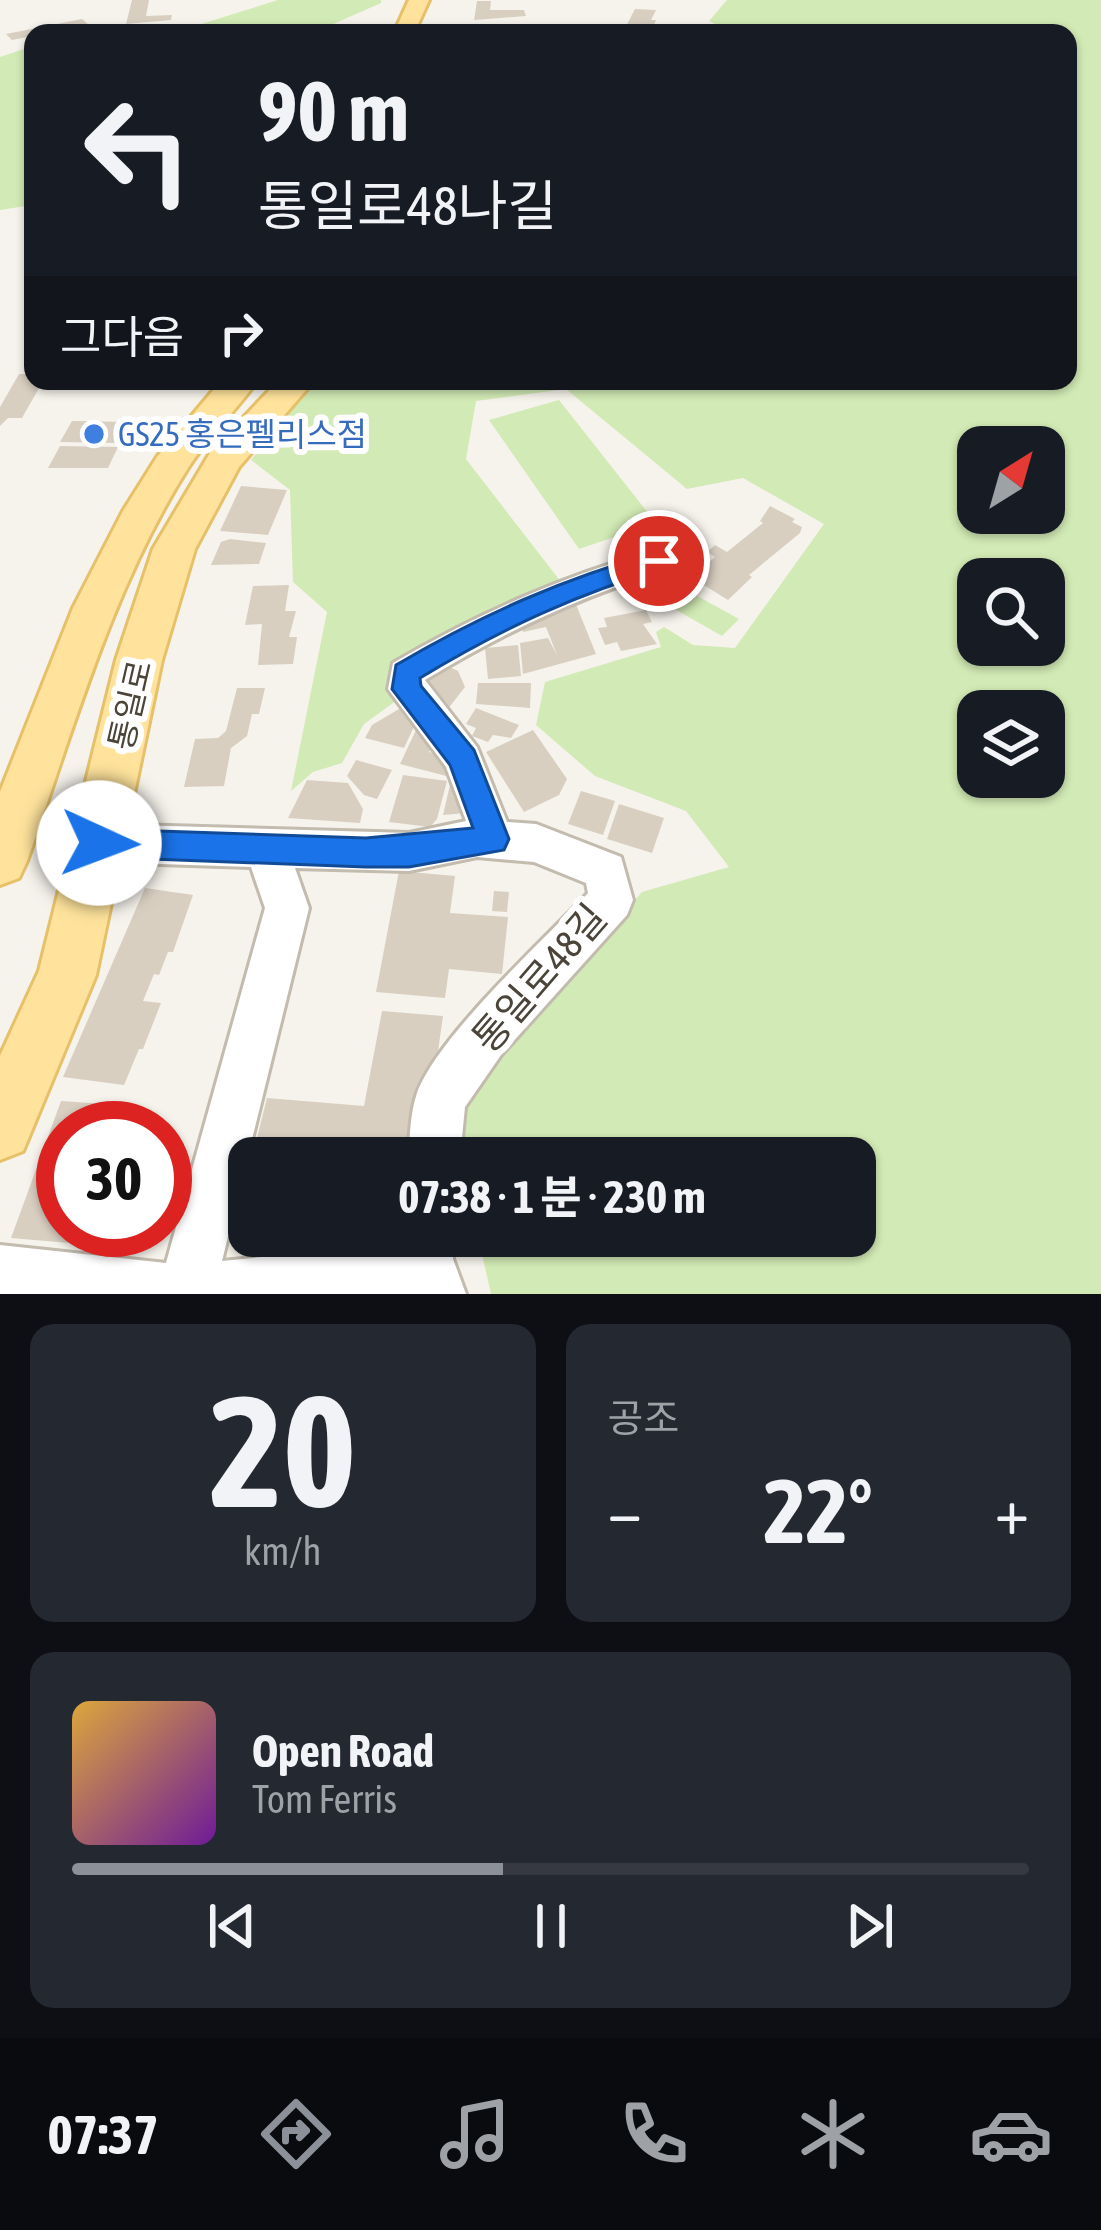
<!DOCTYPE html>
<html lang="ko">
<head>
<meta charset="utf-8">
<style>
  :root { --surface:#171b24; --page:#242831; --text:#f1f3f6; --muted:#9ea1a6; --line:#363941; --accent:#8c9099 }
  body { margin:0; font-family:"Asap Condensed","Noto Sans KR",sans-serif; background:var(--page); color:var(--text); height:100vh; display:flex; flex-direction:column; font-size:45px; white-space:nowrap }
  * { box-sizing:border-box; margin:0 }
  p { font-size:39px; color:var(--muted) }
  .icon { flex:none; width:66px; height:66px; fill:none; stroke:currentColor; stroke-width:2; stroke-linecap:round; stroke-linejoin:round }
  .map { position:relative; height:1294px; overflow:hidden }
  .panel { display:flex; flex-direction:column; gap:30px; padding:30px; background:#0d0f14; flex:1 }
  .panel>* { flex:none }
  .hud { position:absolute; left:24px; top:24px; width:1053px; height:366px; border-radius:24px; box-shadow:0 3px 9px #0004; background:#171b24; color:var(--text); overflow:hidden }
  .needle { width:78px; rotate:37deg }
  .fabs { position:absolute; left:957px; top:426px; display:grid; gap:24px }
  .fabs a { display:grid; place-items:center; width:108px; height:108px; border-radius:24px; background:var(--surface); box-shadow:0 3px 9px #0004; font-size:60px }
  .speed { position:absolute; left:36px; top:1101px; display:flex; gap:24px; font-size:60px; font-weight:700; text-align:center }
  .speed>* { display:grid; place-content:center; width:156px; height:156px; border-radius:50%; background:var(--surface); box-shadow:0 3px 9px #0004; line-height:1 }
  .speed .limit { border:18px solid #d22; background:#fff; color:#111 }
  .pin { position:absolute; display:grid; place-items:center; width:102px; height:102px; color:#fff; margin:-51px; border:6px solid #fff; border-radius:50%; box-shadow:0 3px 12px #0007 }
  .me { position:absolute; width:132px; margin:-66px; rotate:92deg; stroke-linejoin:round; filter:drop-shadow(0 0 9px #0008) }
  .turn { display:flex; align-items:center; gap:42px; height:252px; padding:0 36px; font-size:54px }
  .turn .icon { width:156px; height:156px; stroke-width:2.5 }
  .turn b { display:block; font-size:84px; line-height:102px }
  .then { display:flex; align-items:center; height:114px; padding:0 36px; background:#0003; gap:24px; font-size:45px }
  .big { font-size:90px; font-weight:700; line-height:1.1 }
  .panel .widget { flex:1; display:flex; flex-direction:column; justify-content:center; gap:18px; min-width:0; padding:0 42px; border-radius:24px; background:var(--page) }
  .panel .dial { align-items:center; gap:0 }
  .dial b { font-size:156px; line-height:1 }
  .song { display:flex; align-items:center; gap:36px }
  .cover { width:144px; height:144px; border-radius:18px; background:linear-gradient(135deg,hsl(40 70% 55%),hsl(280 70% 35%)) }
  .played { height:12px; border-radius:6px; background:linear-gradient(90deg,var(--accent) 45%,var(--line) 45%) }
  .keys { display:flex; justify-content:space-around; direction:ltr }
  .heat { display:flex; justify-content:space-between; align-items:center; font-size:66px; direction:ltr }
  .panel .tiles { flex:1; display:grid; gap:30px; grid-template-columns:1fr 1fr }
  .widget:last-child { grid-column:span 2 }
  .trip { position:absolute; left:228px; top:1137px; width:648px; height:120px; border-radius:24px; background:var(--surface); box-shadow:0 3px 9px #0004; font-weight:700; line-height:120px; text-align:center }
  .dock { display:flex; height:192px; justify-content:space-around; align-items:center; background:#090b0e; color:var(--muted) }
  .dock .icon { width:84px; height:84px }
  .dock .active { color:var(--accent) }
  .dock b { font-size:54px; color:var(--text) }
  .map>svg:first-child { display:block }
  .green { fill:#d2eab5; fill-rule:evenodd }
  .building { fill:#d8cfc1 }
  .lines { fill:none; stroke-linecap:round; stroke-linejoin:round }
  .minor-casing { stroke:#c2bbae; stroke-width:6 }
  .major-casing { stroke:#e6c16a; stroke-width:6 }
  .minor { fill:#fff; fill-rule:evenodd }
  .major { fill:#ffe39c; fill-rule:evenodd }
  .route { fill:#1a73e8; stroke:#114b97; stroke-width:3 }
  .shop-dot { fill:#3f7fe0; stroke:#fff; stroke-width:4.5 }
  .labels { text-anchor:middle; stroke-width:12; stroke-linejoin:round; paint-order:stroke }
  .shop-label { font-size:33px; fill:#366cbe; stroke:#fff; text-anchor:start }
  .street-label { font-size:33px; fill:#4b4439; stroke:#fff }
  .near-street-label { font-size:39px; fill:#4b4439; stroke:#fff }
</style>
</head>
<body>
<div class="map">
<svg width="1101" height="1294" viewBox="0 0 1101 1294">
  <rect width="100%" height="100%" fill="#f6f3ec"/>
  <path class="green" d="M278,0H381V3L313,33H195L198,25Z
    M727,0H1101V1294H491L478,1236H855V1158H460L449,1111L642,892L729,867L686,811L595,776L536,725L545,682L661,647L656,632L664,627L693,645L735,648L824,524L743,478L687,489L566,389L476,401L466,459L561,582L364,724L342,763L313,772L291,791L327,612L293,582L290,490L251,460L315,381H1068V33H733L709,21ZM978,447H1044V513H978ZM978,579H1044V645H978ZM978,711H1044V777H978Z
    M33,46L32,205L0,210V57Z
    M559,400L656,523L579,549L489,420Z
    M681,587L739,619L722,636L664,603Z"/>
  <path class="building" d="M132,0H149L146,16L172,15L171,20L126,24Z
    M477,1H491L490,10H524L526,16L474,20Z
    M635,9L656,10L651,20H656L653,27H660L657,33L623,32Z
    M82,19L89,25L12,40L6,34Z
    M19,374H33V381H43L22,418H8L0,426V407Z
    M72,421L129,422L119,443L60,442Z
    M60,446L118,447L108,468H48Z
    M241,486L287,490L268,535L220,531Z
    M770,506L795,519L792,522L802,527L800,533L749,575L752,577L728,600L691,577L715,557L707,552L715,545L727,552L763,523L760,521Z
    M230,539L266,543L259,564L211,565L221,542Z
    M289,585L285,611H296L289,637H297L293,664L258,665L262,624L245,625L253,586Z
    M575,602L596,654L523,674L520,643L548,638L557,655L546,627L523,632L518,618Z
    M646,610L652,622L643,624L657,644L621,651L617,642L605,645L598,628L607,627L604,618Z
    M518,645L521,676L488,679L485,648Z
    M442,663L458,671L465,687L447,710L426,695L432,688L419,682Z
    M478,683H531L530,708L476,704Z
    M237,688H265L259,714H252L247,736L231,748L224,786L184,787L195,739L218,738L226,731Z
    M476,708L519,725L511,738L493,735L488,742L472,736L476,728L466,724Z
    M399,709L420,714L404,748L365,738L372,725Z
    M416,730L437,736L429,752L461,761L454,778L400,764Z
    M533,730L567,779L559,795L524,812L486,752Z
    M356,760L392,770L377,799L364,795L347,776Z
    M403,775L447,781L437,819L430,827L389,822Z
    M307,780L348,783L363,809L360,823L288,818Z
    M450,785L458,786L466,813L443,815Z
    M581,791L615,801L603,835L568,824Z
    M619,804L664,818L652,853L607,839Z
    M399,871L455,876L450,913L508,917L502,974L449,969L445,998L376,992Z
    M145,888L193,895L173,952H168L159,975L154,974L143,1001L161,1003L143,1049H139L124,1085L63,1077Z
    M494,891L509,892L507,912L492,911Z
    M382,1011L443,1016L423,1157L364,1152L363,1158H252L267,1098L364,1106Z
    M61,1101L119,1105L111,1128H63V1230H73L69,1243L11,1238Z"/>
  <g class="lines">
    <defs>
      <path id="minor" d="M494,28H523L531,33H486Z
        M659,549L671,553L676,561L671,569C582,595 504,632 425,680L477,747L507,822L536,824L621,857L633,900L627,915L501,1055L465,1107L460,1158H408C410,1137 410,1113 417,1093C438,1036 543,941 588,893L586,883L534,862L477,857L409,871L295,868L309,908L222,1261L364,1247L400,1236H452L453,1259L466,1294H0V1245L166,1263L265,908L251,867L99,862L84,856L78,843L84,830L99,824L409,833L466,821L446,767L388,689L393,663C481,612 561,577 659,549Z"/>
      <path id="major" d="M409,0H429L414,33H394Z
        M221,381H257C236,411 208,436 188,468C112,588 74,728 27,861L19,878L0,885V792L73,608L123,511L157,457Z
        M278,381H314L239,467L195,549L162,660L96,975L23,1151L0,1160V1056L39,971L116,660L153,549L210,453Z"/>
    </defs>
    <use href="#minor" class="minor-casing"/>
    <use href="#major" class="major-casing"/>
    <use href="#minor" class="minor"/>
    <use href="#major" class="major"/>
  </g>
  <path class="route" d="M659,552L672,561L668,567C576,594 503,628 420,678L421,686L474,750L509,839L504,850L409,867H366L99,857L88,853L83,843L88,833L99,829L366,838L473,828L450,765L392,689L396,665C481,615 564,578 659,552Z"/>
  <circle class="shop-dot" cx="94" cy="434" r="12"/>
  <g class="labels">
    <g class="shop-label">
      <text x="118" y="446">GS25 홍은펠리스점</text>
    </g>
    <g class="street-label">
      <text transform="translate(130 705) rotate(-77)" y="12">통일로</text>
    </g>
    <g class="near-street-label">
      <text transform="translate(539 978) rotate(-49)" y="14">통일로48길</text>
    </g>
  </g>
</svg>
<div class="fabs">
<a><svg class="needle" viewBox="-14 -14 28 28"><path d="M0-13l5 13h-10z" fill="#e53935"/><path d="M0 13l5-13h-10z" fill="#9ea1a6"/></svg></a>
<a><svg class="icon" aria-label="search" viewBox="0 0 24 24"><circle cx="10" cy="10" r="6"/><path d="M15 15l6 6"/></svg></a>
<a><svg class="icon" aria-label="layers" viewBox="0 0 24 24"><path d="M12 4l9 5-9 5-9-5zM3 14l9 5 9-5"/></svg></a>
</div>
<div class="speed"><div class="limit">30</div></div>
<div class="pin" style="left:659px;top:561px;background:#d93025"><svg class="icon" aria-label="arrive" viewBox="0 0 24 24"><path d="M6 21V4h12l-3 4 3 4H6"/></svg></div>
<svg class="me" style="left:99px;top:843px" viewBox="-20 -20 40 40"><circle r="19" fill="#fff"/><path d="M0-13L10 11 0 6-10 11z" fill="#1a73e8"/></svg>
<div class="trip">07:38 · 1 분 · 230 m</div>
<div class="hud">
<div class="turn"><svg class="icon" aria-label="left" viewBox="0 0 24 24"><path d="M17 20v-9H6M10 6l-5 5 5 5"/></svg><div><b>90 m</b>통일로48나길</div></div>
<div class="then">그다음<svg class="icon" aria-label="right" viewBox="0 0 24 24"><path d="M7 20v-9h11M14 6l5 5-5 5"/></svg></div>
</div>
</div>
<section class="panel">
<div class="tiles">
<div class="widget dial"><b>20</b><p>km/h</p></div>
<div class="widget"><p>공조</p>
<div class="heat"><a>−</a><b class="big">22°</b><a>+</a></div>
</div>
<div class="widget">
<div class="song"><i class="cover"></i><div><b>Open Road</b><p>Tom Ferris</p></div></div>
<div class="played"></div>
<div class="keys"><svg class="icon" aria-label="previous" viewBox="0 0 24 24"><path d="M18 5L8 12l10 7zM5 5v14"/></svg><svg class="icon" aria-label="pause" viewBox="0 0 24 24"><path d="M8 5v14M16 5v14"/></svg><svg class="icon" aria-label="next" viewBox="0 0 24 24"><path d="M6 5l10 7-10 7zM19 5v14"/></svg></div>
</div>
</div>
</section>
<nav class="dock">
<b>07:37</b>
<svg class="icon active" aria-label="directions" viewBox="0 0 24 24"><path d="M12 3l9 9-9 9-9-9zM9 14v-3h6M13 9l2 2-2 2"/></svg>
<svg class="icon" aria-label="music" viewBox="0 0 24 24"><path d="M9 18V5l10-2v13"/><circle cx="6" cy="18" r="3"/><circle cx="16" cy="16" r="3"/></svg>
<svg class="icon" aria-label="phone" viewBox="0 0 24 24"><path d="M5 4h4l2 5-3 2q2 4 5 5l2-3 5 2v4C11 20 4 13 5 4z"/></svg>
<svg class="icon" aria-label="climate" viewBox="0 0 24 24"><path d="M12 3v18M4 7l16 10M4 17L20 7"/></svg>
<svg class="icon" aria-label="car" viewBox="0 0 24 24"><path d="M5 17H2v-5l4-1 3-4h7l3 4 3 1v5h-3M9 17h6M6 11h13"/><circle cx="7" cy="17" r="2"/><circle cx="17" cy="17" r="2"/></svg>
</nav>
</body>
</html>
